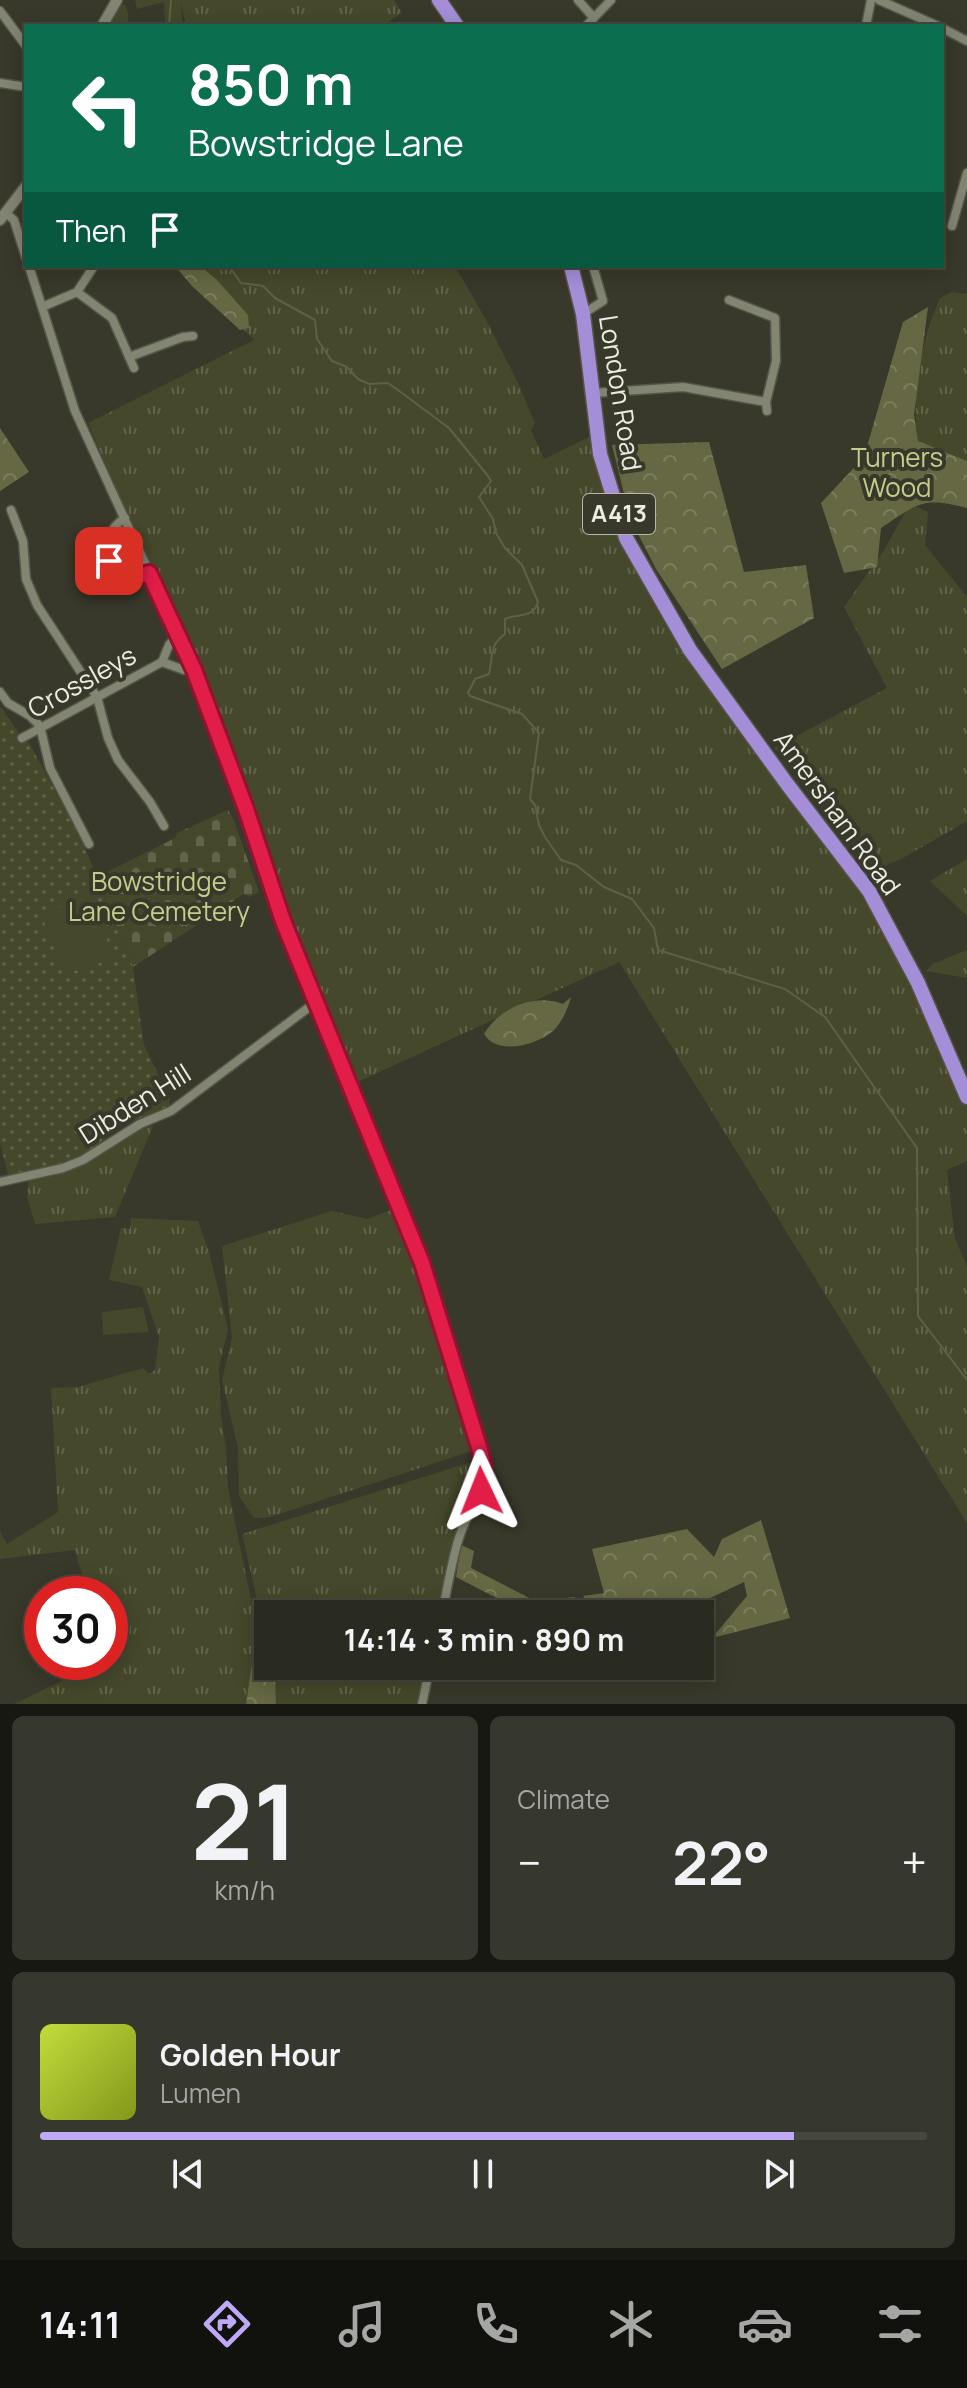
<!DOCTYPE html>
<html lang="en">
<head>
<meta charset="utf-8">
<style>
  :root { --surface:#2a2b20; --page:#36372d; --text:#f1f3f6; --muted:#a5a7a5; --line:#46473e; --accent:#bda9f5 }
  body { margin:0; font-family:Manrope,sans-serif; background:var(--page); color:var(--text); height:100vh; display:flex; flex-direction:column; font-size:30px; white-space:nowrap }
  * { box-sizing:border-box; margin:0 }
  p { font-size:26px; color:var(--muted) }
  .icon { flex:none; width:44px; height:44px; fill:none; stroke:currentColor; stroke-width:2; stroke-linecap:round; stroke-linejoin:round }
  .map { position:relative; height:1704px; overflow:hidden }
  .side { display:flex; flex-direction:column; gap:12px; padding:12px; background:#171812; flex:1 }
  .side>* { flex:none }
  .top-card { position:absolute; left:24px; top:24px; width:920px; height:244px; border-radius:0px; box-shadow:0 4px 20px #0003,0 0 0 2px var(--line); background:#0b6e4f; color:#fff; overflow:hidden }
  .speed { position:absolute; left:24px; top:1576px; display:flex; gap:16px; font-size:40px; font-weight:700; text-align:center }
  .speed>* { display:grid; place-content:center; width:104px; height:104px; border-radius:50%; background:var(--surface); box-shadow:0 4px 20px #0003,0 0 0 2px var(--line); line-height:1 }
  .speed .limit { border:12px solid #d22; background:#fff; color:#111 }
  .pin { position:absolute; display:grid; place-items:center; width:68px; height:68px; color:#fff; margin:-34px; border-radius:16px; box-shadow:0 4px 12px #0006 }
  .me { position:absolute; width:88px; margin:-44px; rotate:358deg; stroke-linejoin:round; filter:drop-shadow(0 0 6px #0008) }
  .turn { display:flex; align-items:center; gap:28px; height:168px; padding:0 32px; font-size:36px }
  .turn .icon { width:104px; height:104px; stroke-width:2.5 }
  .turn b { display:block; font-size:56px; line-height:68px }
  .then { display:flex; align-items:center; height:76px; padding:0 32px; background:#0003; gap:16px; font-size:30px }
  .big { font-size:60px; font-weight:700; line-height:1.1 }
  .side .card { flex:1; display:flex; flex-direction:column; justify-content:center; gap:12px; min-width:0; padding:0 28px; border-radius:12px; background:var(--page) }
  .side .dial { align-items:center; gap:0 }
  .dial b { font-size:104px; line-height:1 }
  .song { display:flex; align-items:center; gap:24px }
  .cover { width:96px; height:96px; border-radius:12px; background:linear-gradient(135deg,hsl(70 70% 55%),hsl(70 70% 35%)) }
  .played { height:8px; border-radius:4px; background:linear-gradient(90deg,var(--accent) 85%,var(--line) 85%) }
  .keys { display:flex; justify-content:space-around; direction:ltr }
  .heat { display:flex; justify-content:space-between; align-items:center; font-size:44px; direction:ltr }
  .side .tiles { flex:1; display:grid; gap:12px; grid-template-columns:1fr 1fr }
  .card:last-child { grid-column:span 2 }
  .trip { position:absolute; left:254px; top:1600px; width:460px; height:80px; border-radius:0px; background:var(--surface); box-shadow:0 4px 20px #0003,0 0 0 2px var(--line); font-weight:700; line-height:80px; text-align:center }
  .menu { display:flex; height:128px; justify-content:space-around; align-items:center; background:#11110d; color:var(--muted) }
  .menu .icon { width:56px; height:56px }
  .menu .current { color:var(--accent) }
  .menu b { font-size:36px; color:var(--text) }
  .map>svg:first-child { display:block }
  .grass { fill:url(#grass-tufts) }
  .forest { fill:url(#forest-crowns) }
  .cemetery { fill:url(#cemetery-stones) }
  .park { fill:url(#park-dots) }
  .pitch { fill:#46482b }
  .lines { fill:none; stroke-linecap:round; stroke-linejoin:round }
  .stream { stroke:#5f6044; stroke-width:2 }
  .minor-casing { stroke:#545548; stroke-width:11 }
  .tertiary-casing { stroke:#545548; stroke-width:13 }
  .trunk-casing { stroke:#545548; stroke-width:17 }
  .minor { stroke:#838573; stroke-width:8 }
  .tertiary { stroke:#838573; stroke-width:10 }
  .trunk { stroke:#a48ed8; stroke-width:14 }
  .route-casing { stroke:#92132f; stroke-width:20 }
  .route { stroke:#e11d48; stroke-width:14 }
  .labels { text-anchor:middle; stroke-width:8; stroke-linejoin:round; paint-order:stroke }
  .shield { fill:#38392a; stroke:#b6b7ac; stroke-width:2 }
  .shield-label { font-size:24px; font-weight:bold; fill:#ecede3 }
  .street-label { font-size:26px; fill:#ecede3; stroke:#38392a }
  .park-label { font-size:26px; fill:#c6cc8a; stroke:#38392a }
</style>
</head>
<body>
<div class="map">
<svg width="967" height="1704" viewBox="0 0 967 1704">
  <defs>
    <pattern id="grass-tufts" width="24" height="20" patternUnits="userSpaceOnUse" patternTransform="scale(2)"><rect width="24" height="20" fill="#46482b"/><path d="M3 7l-1-3M5 7V3M7 7l1-3M15 17l-1-3M17 17v-4M19 17l1-3" fill="none" stroke="#61634a"/></pattern>
    <pattern id="forest-crowns" width="20" height="18" patternUnits="userSpaceOnUse" patternTransform="scale(2)"><rect width="20" height="18" fill="#656842"/><path d="M2 6a3 3 0 1 1 6 0M12 15a3 3 0 1 1 6 0" fill="none" stroke="#7b7e5d"/></pattern>
    <pattern id="cemetery-stones" width="16" height="16" patternUnits="userSpaceOnUse" patternTransform="scale(2)"><rect width="16" height="16" fill="#46482b"/><path d="M2 7V4a2 2 0 0 1 4 0v3zM10 15v-3a2 2 0 0 1 4 0v3z" fill="#61634a"/></pattern>
    <pattern id="park-dots" width="8" height="8" patternUnits="userSpaceOnUse" patternTransform="scale(2)"><rect width="8" height="8" fill="#46482b"/><path d="M2 2h.1M6 6h.1" fill="none" stroke="#61634a" stroke-width="1.8" stroke-linecap="round"/></pattern>
  </defs>
  <rect width="100%" height="100%" fill="#38392a"/>
  <path class="grass" d="M135,0H394L402,13L381,26H186L181,3L182,26H165L164,2L137,9Z
    M122,5H125L128,13V26H109Z
    M182,266H455L486,320L518,383L535,423L531,430L544,459L589,437L626,538L699,662L869,891L967,1094V1161L947,1170L955,1239L967,1266V1523L619,962L351,1085L283,921L209,692L194,670L88,423L254,340Z
    M951,292L967,294V461L918,442C911,395 921,341 940,298Z
    M910,504L928,512L925,545L967,597V821L903,858L875,870L869,868L774,748L887,688L844,607L884,550Z
    M967,859V916L930,881Z
    M967,950V978L927,971L932,964Z
    M153,1126L115,1217L35,1224L27,1196L29,1180L68,1169L136,1130Z
    M400,1207L434,1302L439,1349L478,1449L270,1517L254,1518L239,1496L238,1448L222,1380L232,1338L222,1246L332,1211L367,1219Z
    M131,1218L198,1221L209,1252L228,1329L219,1367L221,1416L226,1447L228,1488L257,1629L246,1704H14L101,1662H110V1594H88L75,1550L0,1559V1531L7,1544L58,1512L51,1388L78,1387L143,1368L149,1374L155,1370L159,1337L142,1287L109,1280L121,1228L130,1229Z
    M481,1459L484,1466L464,1526L442,1614H268V1647L242,1534Z
    M272,1666H430L422,1704H276Z"/>
  <path class="forest" d="M175,266H200L216,279L248,315L249,328L240,330L192,286Z
    M928,307L914,415L918,441L967,461V508C921,496 918,504 881,528L877,567L844,573L821,503L864,457L903,322Z
    M0,428L29,472L0,491Z
    M709,442L744,572L806,565L814,618L722,669L656,569L630,518L612,445Z
    M571,997C568,1009 562,1022 553,1031C537,1045 497,1056 484,1034C499,1008 535,993 563,1004Z
    M761,1520L790,1618L712,1638L747,1596L744,1582L708,1599L656,1614H596L583,1596L604,1593L592,1549L687,1529L714,1557L722,1539Z
    M461,1545L474,1551L471,1568L535,1601L575,1597L579,1614H522L516,1608L456,1577Z
    M257,1629L268,1666H271L275,1679L276,1704H246Z"/>
  <path class="cemetery" d="M228,810L234,821L259,892L249,897L244,894L133,967L97,877L175,838L177,833Z"/>
  <path class="park" d="M0,706L19,733L29,743L81,838L133,967L144,1045L170,1099L169,1108L123,1124L93,1149L65,1162L9,1178L0,1143Z"/>
  <path class="pitch" d="M89,890L113,956L109,960L65,974L42,917Z
    M143,1307L149,1332L103,1335L102,1312Z"/>
  <g class="lines">
    <path class="stream" d="M169,26L171,0
      M229,266L241,283L263,286L275,298L315,320L317,339L332,361L347,367L358,379L369,384L388,383L402,393L449,428L488,476L491,481L479,497L493,519L496,533L505,548L522,565L538,602C533,619 518,613 505,619V634C489,645 493,657 489,674L475,679L468,693L470,696L522,714L539,733L530,799L535,805L539,825L545,837L561,860L576,865L604,887L632,899L654,928L658,950L785,989L825,1017L917,1148L918,1316L967,1380"/>
    <defs>
      <path id="minor" d="M578,0L594,18
        M879,0L938,26
        M0,11L26,46
        M586,26L611,0
        M866,26L871,0
        M942,28L967,41
        M0,83L26,87
        M7,214L14,220L26,258
        M952,226L967,173
        M29,266L75,411L194,670L246,809L283,921L422,1263L479,1447C491,1496 470,1499 458,1541C451,1565 447,1590 442,1614
        M77,292L112,318L134,368
        M729,300L775,318L776,361L766,402L767,411
        M42,307L77,292L94,266
        M583,314L603,301L593,266
        M129,357L183,337L193,336
        M593,393L683,387L766,402
        M11,510L23,541L26,579L37,605L97,697L108,738L118,760L150,802L164,826
        M125,518C89,541 112,588 149,573
        M162,662L184,670H194
        M0,692L8,703L30,716L40,726L50,768L89,844
        M22,738L162,662L169,645L177,635
        M0,1182L63,1168L83,1160L140,1124L171,1111L316,1002
        M422,1704L430,1666"/>
      <path id="tertiary" d="M102,26L117,0
        M0,220L26,186"/>
      <path id="trunk" d="M439,0L457,26
        M571,266L583,314L600,454L626,538L690,650L787,784L869,891L918,983L967,1097"/>
    </defs>
    <use href="#minor" class="minor-casing"/>
    <use href="#tertiary" class="tertiary-casing"/>
    <use href="#trunk" class="trunk-casing"/>
    <use href="#minor" class="minor"/>
    <use href="#tertiary" class="tertiary"/>
    <use href="#trunk" class="trunk"/>
  </g>
  <g class="lines">
    <defs>
      <path id="route" d="M109,561C123,572 132,580 149,573L194,670L246,809L283,921L422,1263L479,1447L484,1466L481,1491"/>
    </defs>
    <use href="#route" class="route-casing"/>
    <use href="#route" class="route"/>
  </g>
  <g class="labels">
    <rect class="shield" x="583" y="494" width="72" height="40" rx="6"/>
    <g class="shield-label">
      <text x="619" y="522">A413</text>
    </g>
    <g class="street-label">
      <text transform="translate(620 393) rotate(81)" y="9">London Road</text>
      <text transform="translate(82 682) rotate(-29)" y="9">Crossleys</text>
      <text transform="translate(837 813) rotate(54)" y="9">Amersham Road</text>
      <text transform="translate(135 1104) rotate(-32)" y="9">Dibden Hill</text>
    </g>
    <g class="park-label">
      <text x="897" y="467">Turners<tspan x="897" dy="30">Wood</tspan></text>
      <text x="159" y="891">Bowstridge<tspan x="159" dy="30">Lane Cemetery</tspan></text>
    </g>
  </g>
</svg>
<div class="speed"><div class="limit">30</div></div>
<div class="pin" style="left:109px;top:561px;background:#d93025"><svg class="icon" aria-label="arrive" viewBox="0 0 24 24"><path d="M6 21V4h12l-3 4 3 4H6"/></svg></div>
<svg class="me" style="left:481px;top:1491px" viewBox="-20 -20 40 40"><path d="M0-17L14 15 0 8-14 15z" fill="#e11d48" stroke="#fff" stroke-width="4"/></svg>
<div class="trip">14:14 · 3 min · 890 m</div>
<div class="top-card">
<div class="turn"><svg class="icon" aria-label="left" viewBox="0 0 24 24"><path d="M17 20v-9H6M10 6l-5 5 5 5"/></svg><div><b>850 m</b>Bowstridge Lane</div></div>
<div class="then">Then<svg class="icon" aria-label="arrive" viewBox="0 0 24 24"><path d="M6 21V4h12l-3 4 3 4H6"/></svg></div>
</div>
</div>
<section class="side">
<div class="tiles">
<div class="card dial"><b>21</b><p>km/h</p></div>
<div class="card"><p>Climate</p>
<div class="heat"><a>−</a><b class="big">22°</b><a>+</a></div>
</div>
<div class="card">
<div class="song"><i class="cover"></i><div><b>Golden Hour</b><p>Lumen</p></div></div>
<div class="played"></div>
<div class="keys"><svg class="icon" aria-label="previous" viewBox="0 0 24 24"><path d="M18 5L8 12l10 7zM5 5v14"/></svg><svg class="icon" aria-label="pause" viewBox="0 0 24 24"><path d="M8 5v14M16 5v14"/></svg><svg class="icon" aria-label="next" viewBox="0 0 24 24"><path d="M6 5l10 7-10 7zM19 5v14"/></svg></div>
</div>
</div>
</section>
<nav class="menu">
<b>14:11</b>
<svg class="icon current" aria-label="directions" viewBox="0 0 24 24"><path d="M12 3l9 9-9 9-9-9zM9 14v-3h6M13 9l2 2-2 2"/></svg>
<svg class="icon" aria-label="music" viewBox="0 0 24 24"><path d="M9 18V5l10-2v13"/><circle cx="6" cy="18" r="3"/><circle cx="16" cy="16" r="3"/></svg>
<svg class="icon" aria-label="phone" viewBox="0 0 24 24"><path d="M5 4h4l2 5-3 2q2 4 5 5l2-3 5 2v4C11 20 4 13 5 4z"/></svg>
<svg class="icon" aria-label="climate" viewBox="0 0 24 24"><path d="M12 3v18M4 7l16 10M4 17L20 7"/></svg>
<svg class="icon" aria-label="car" viewBox="0 0 24 24"><path d="M5 17H2v-5l4-1 3-4h7l3 4 3 1v5h-3M9 17h6M6 11h13"/><circle cx="7" cy="17" r="2"/><circle cx="17" cy="17" r="2"/></svg>
<svg class="icon" aria-label="filters" viewBox="0 0 24 24"><path d="M4 7h16M4 17h16"/><circle cx="9" cy="7" r="2"/><circle cx="15" cy="17" r="2"/></svg>
</nav>
</body>
</html>
